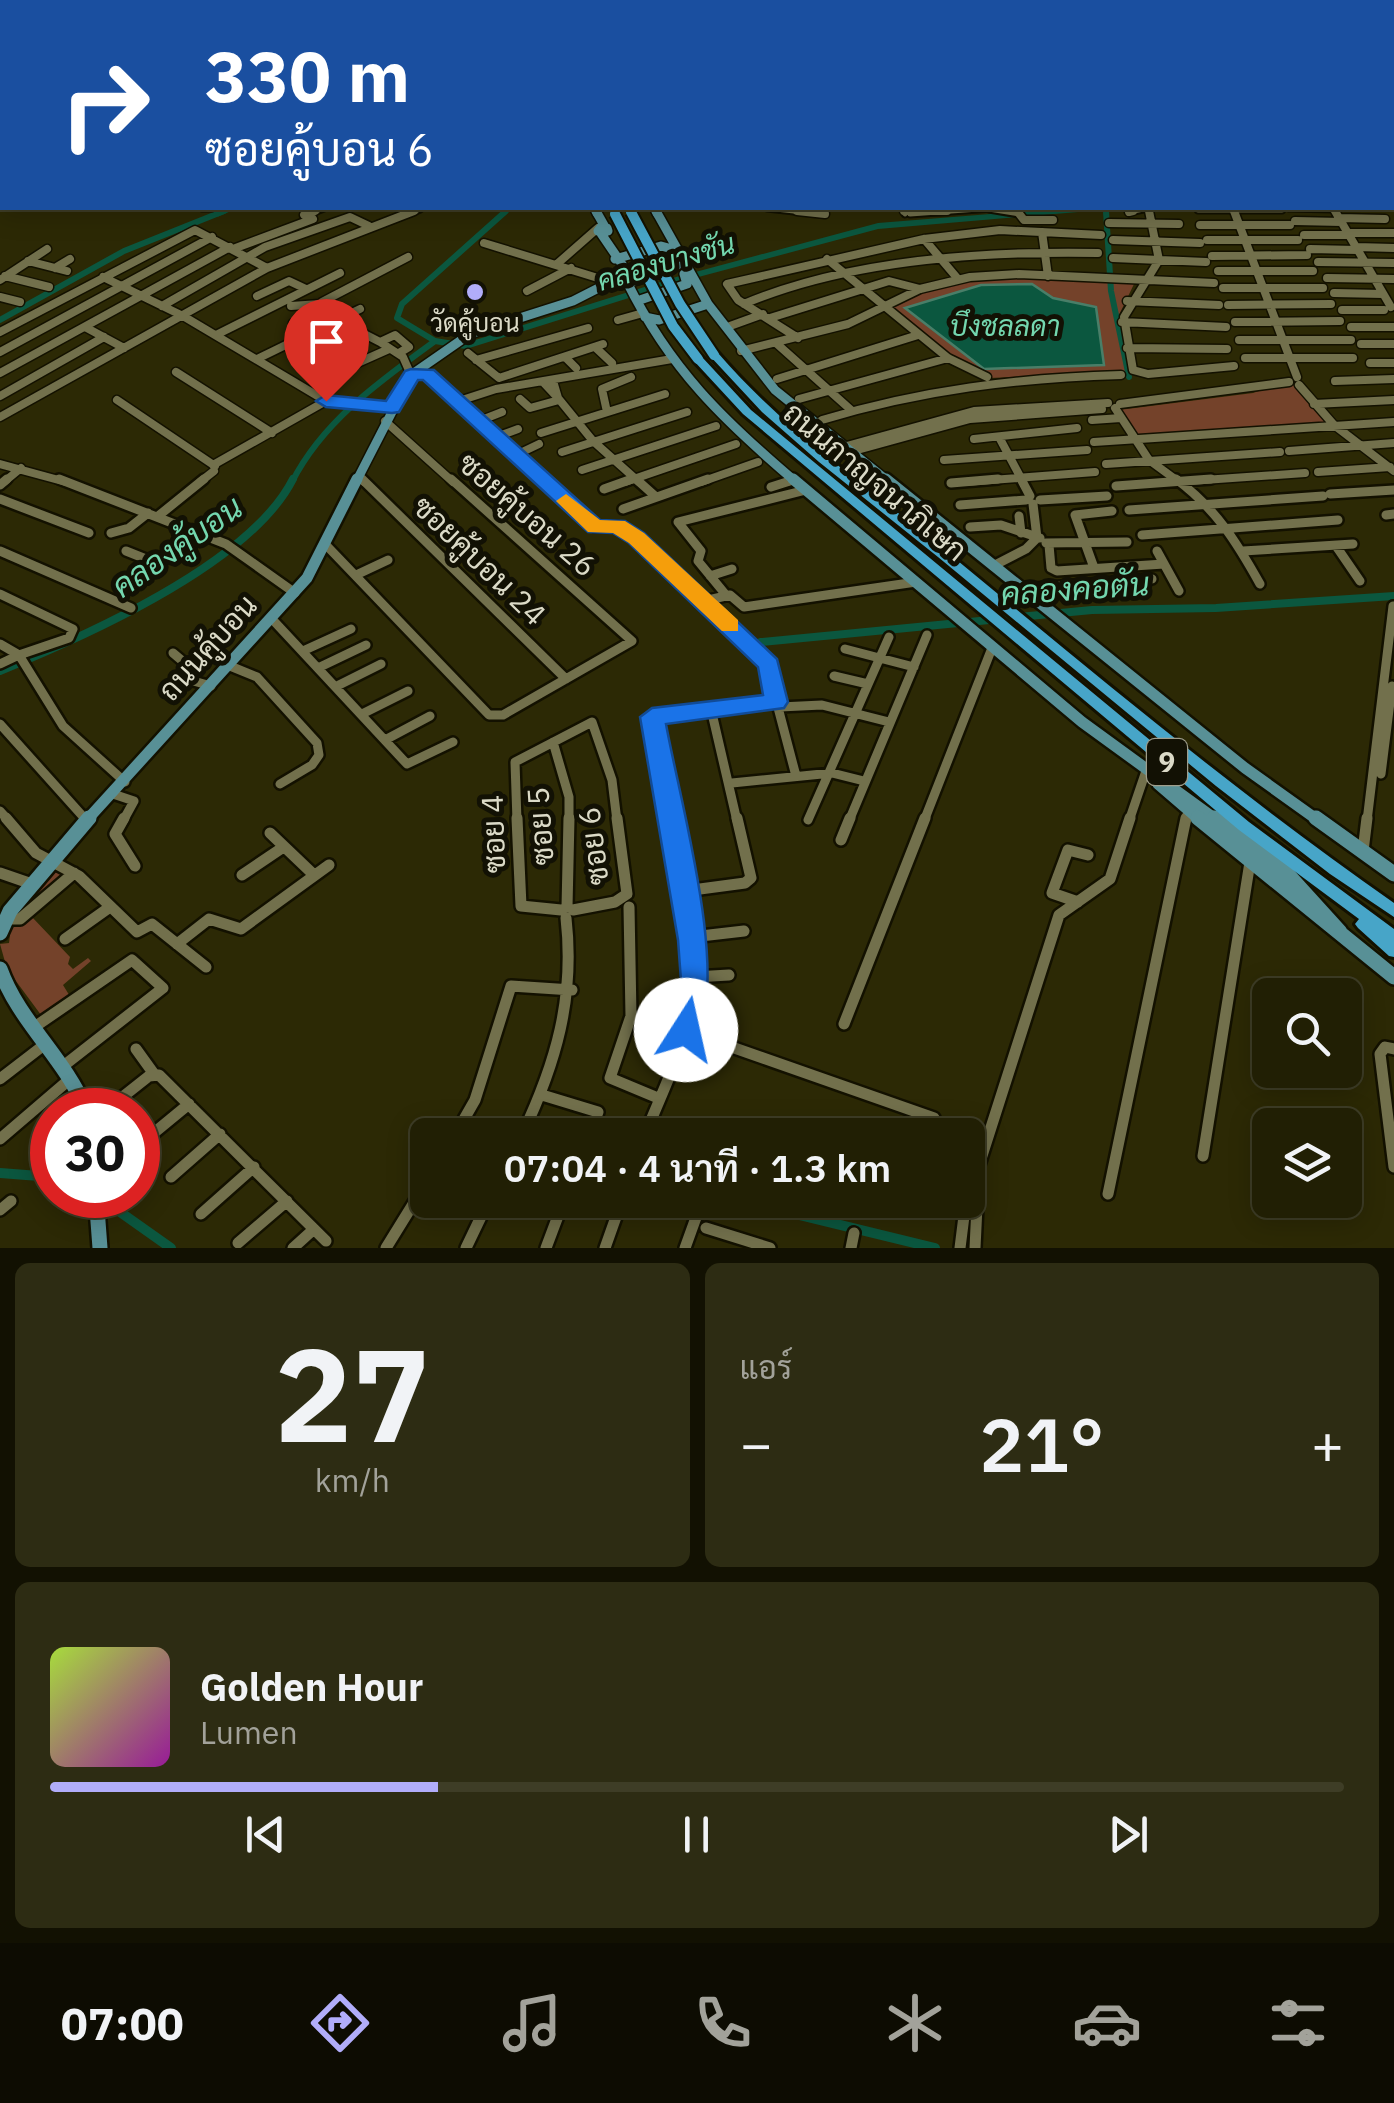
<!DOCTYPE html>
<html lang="th">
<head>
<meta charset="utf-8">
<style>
  :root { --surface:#211f04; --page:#2d2c13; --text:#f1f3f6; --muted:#a2a29a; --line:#3e3d26; --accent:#b1adfa }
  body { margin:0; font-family:"IBM Plex Sans",Sarabun,sans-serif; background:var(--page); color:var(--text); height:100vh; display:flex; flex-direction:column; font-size:38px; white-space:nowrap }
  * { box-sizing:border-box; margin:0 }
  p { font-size:32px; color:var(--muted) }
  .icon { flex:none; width:55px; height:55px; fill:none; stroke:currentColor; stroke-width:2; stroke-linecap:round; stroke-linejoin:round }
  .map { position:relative; height:1248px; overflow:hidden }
  .details { display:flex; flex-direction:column; gap:15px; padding:15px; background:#121102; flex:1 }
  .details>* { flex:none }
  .hud { position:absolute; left:0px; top:0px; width:1395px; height:210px; box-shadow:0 5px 25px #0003,0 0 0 2px var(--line); background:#1a4fa0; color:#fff; overflow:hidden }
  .tools { position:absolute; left:1252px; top:978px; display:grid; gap:20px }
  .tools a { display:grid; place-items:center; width:110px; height:110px; border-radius:15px; background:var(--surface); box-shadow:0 5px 25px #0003,0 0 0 2px var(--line); font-size:50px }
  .speed { position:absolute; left:30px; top:1088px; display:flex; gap:20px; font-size:50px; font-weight:700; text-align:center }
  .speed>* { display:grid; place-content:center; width:130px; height:130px; border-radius:50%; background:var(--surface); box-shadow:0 5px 25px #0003,0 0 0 2px var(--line); line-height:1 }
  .speed .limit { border:15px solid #d22; background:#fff; color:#111 }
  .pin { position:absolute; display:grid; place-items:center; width:85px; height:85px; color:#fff; margin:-102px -42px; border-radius:50% 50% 50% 0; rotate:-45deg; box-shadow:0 0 10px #0007 }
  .pin .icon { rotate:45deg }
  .me { position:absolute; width:110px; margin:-55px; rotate:10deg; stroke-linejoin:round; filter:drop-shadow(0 0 8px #0008) }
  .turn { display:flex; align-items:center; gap:35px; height:210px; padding:0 40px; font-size:45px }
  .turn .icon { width:130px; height:130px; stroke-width:2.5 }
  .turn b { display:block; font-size:70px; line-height:85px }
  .big { font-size:75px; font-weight:600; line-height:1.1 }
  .details .tile { flex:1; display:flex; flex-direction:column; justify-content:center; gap:15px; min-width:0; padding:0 35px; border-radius:15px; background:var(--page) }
  .details .dial { align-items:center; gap:0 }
  .dial b { font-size:130px; line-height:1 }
  .song { display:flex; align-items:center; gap:30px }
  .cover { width:120px; height:120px; border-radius:15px; background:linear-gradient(135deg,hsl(80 70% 55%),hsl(300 70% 35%)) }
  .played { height:10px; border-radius:5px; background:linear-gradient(90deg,var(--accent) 30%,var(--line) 30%) }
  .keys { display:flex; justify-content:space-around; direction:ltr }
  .heat { display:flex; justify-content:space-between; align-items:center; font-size:55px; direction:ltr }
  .details .tiles { flex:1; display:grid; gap:15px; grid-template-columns:1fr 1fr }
  .tile:last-child { grid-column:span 2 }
  .trip { position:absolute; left:410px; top:1118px; width:575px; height:100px; border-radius:15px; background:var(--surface); box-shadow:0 5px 25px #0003,0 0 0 2px var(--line); font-weight:600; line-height:100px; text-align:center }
  .menu { display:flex; height:160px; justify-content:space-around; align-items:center; background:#0d0c02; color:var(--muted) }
  .menu .icon { width:70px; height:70px }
  .menu .current { color:var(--accent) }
  .menu b { font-size:45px; color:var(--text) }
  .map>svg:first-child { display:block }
  .green { fill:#74422a }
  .water { fill:#0b573f; stroke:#497e68; stroke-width:2.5 }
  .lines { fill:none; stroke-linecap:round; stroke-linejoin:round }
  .canal-far3 { stroke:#0b573f; stroke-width:5 }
  .canal-far2 { stroke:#0b573f; stroke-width:6 }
  .canal-far1 { stroke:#0b573f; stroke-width:8 }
  .canal { stroke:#0b573f; stroke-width:10 }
  .river { fill:#0b573f; fill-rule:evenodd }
  .minor-far3-casing { stroke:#131100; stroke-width:9 }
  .minor-far2-casing { stroke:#131100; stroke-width:11 }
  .minor-far1-casing { stroke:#131100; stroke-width:14 }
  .minor-casing { stroke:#131100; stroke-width:16 }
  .major-far3-casing { stroke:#131100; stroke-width:11 }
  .major-far2-casing { stroke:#131100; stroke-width:12 }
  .major-far1-casing { stroke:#131100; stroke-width:16 }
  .major-casing { stroke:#131100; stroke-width:20 }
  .highway-casing { stroke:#131100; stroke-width:6 }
  .minor-far3 { stroke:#72704c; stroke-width:5 }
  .minor-far2 { stroke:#72704c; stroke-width:8 }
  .minor-far1 { stroke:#72704c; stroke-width:9 }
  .minor { stroke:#72704c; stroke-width:11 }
  .major-far3 { stroke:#589096; stroke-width:8 }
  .major-far2 { stroke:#589096; stroke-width:9 }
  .major-far1 { stroke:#589096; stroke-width:11 }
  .major { stroke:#589096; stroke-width:15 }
  .highway { fill:#47a5c8; fill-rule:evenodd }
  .highway-bridge-casing { stroke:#131100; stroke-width:14; stroke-linecap:butt }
  .highway-bridge { stroke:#47a5c8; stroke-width:10 }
  .route { fill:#1a73e8; stroke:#114b97; stroke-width:2.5 }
  .slow { fill:#f59e0b }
  .poi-dot { fill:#b1adfa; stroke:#121104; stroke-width:4 }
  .labels { text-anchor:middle; stroke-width:10; stroke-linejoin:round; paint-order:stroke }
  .far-poi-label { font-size:25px; fill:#dbdac7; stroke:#121104 }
  .far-water-label { font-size:28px; font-style:italic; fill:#74d7af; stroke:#121104 }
  .shield { fill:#121104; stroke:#9f9e8c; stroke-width:2.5 }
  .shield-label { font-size:28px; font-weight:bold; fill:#dbdac7 }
  .street-label { font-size:30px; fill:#dbdac7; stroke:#121104 }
  .water-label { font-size:32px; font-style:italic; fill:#74d7af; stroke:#121104 }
</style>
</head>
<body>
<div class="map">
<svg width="1394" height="1248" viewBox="0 0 1394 1248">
  <rect width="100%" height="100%" fill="#2c2905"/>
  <path class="green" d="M1000,275L1135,282L1119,315L1120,334L1131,372L990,378L965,367L890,308L940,285Z
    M1285,382L1293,385L1326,422L1133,439L1119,410L1253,393Z
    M51,863L79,876L35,909L32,917L70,957L68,964L73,969L88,958L91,961L63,985L71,998L44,1019L7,969L0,944L9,943L10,935L4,932Z"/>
  <path class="water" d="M1032,284L1053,298L1096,307L1104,365L984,369L905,308L981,285Z"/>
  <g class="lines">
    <path class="canal-far3" d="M1323,0L1329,2
      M716,2L722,0
      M1106,208V214
      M218,214L232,208
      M503,214L509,208"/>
    <path class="canal-far2" d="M506,211L402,304L397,318L435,341L466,346L686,277
      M1106,211L1111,291L1129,377
      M0,320L124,251L224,211
      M292,482C323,421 380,381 435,341"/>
    <path class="canal-far1" d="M761,642L1092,610L1216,608L1394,596
      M0,671C86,636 250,564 293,479"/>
    <path class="canal" d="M0,1173L52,1177
      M96,1195L171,1248
      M738,1200L935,1248"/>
    <path class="river" d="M1392,166H1394V172H1392Z
      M1065,208H1094L1090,211L878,229L691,279L686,276L688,274L878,223Z"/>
    <defs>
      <path id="minor-far3" d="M74,0L78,2
        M330,0L336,2
        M536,0L541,2
        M614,0L623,2
        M953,0L963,2
        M1026,0L1035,2
        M1105,0L1114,2
        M1360,0L1366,2
        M1139,1L1144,0
        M9,2L18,0
        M52,2L61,0
        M119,2L128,0
        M151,2L161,0
        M191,2L201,0
        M276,2L285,0
        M308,2L317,0
        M350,2L356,0
        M388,2L395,0
        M565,2L570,0
        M594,2L599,0
        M650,2L655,0
        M977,2L981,0
        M1176,2L1185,0
        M1232,2L1241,0
        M1271,2H1282
        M202,208H212
        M767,208L821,214
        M902,208L905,214
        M1233,208L1235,214
        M1288,208L1334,209
        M1333,208L1336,214
        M989,209L1019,214
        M1198,210H1282
        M1129,212L1148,208
        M308,214L324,208
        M408,214L420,209
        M910,214L992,208
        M1149,214L1151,208"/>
      <path id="minor-far2" d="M797,211L825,214
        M904,211H947
        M1017,211L1024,220H1053
        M1149,211L1159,260L1124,317L1133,370L1148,374L1234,366
        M1234,211L1297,377
        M1335,211L1391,307
        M1129,212L1133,211
        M304,215L315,211
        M1339,218L1385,219
        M1295,221L1342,222
        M1109,223L1179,224
        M1200,225H1290
        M1042,232L1048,276
        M1348,233H1394
        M1304,235H1349
        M924,239L958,279
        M1113,240L1200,243
        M1207,240H1298
        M484,243L614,283
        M1356,247L1394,248
        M233,249L313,219
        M1310,249L1357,250
        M1212,256L1307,255
        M1113,258L1206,262
        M827,259L948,358L987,377
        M28,261L67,271
        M1318,262L1394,263
        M557,264L598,228
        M55,268L70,259
        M1218,271H1313
        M5,276L49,287
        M103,277L183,316L326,401L392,408
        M1327,278L1394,279
        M0,280L47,249
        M1223,288H1323
        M527,291L571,268
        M1334,293L1383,294
        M257,296L289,281L306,289
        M0,297L20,302
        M1127,301L1219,305
        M744,304C848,260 986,251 1098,253
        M1228,305L1331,304
        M162,306L265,247L350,217L369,226
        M291,306L320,304
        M1342,310H1384
        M770,318L889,281L920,289
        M337,320L380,342
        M337,320L360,309
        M618,320L643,313
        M1122,322L1226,327
        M1235,322L1340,321
        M293,323L308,334
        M730,326L763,314
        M85,327L124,348
        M1351,327H1394
        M0,332L195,230L267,268
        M216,335L340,273
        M798,338L738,300L727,284L924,239L1000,230L1101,235
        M1239,340H1351
        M776,343L851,410
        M1361,344H1394
        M595,347L612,363
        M1127,348L1227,349
        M741,351L848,324L920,289L970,277L1019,274L1214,283
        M0,352L212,237
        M399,353L409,347L395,335L380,342L403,357L411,375L427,374L546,482
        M468,353L499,378L603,344
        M565,357L576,368
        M1245,358H1353
        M257,359L337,320L322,302L408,257
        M476,360L588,328
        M1370,363H1394
        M344,369L389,349
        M176,372L272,433
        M0,373L230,247
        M777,379L918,335
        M1335,381L1394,379
        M544,383L558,398L553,381
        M1299,385L1334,425L1394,471
        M0,396L104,337
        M558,398L593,441L639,482
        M520,399L530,408L559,400
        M799,399L948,358
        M117,400L215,466
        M459,401L496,389L672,359
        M1120,404L1289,382
        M1314,404L1394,400
        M1115,408L1149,460L1179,482
        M607,412L602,389L631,377
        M0,417L267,268L414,211
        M822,420C921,390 1018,378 1121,375
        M1092,420L1121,418
        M385,421L453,482
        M479,421L502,412
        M541,433L665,394
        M496,437L518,429
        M999,437L1023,482
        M974,439L1077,428
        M1094,442L1394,422
        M843,447L974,411L1108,403
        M1289,451L1394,443
        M562,452L687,412
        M850,452L970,419L1102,409
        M516,455L539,444
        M944,460L1087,450
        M0,464L66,482
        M1106,464L1280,452
        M213,465L326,401
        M582,470L716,426
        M1318,472L1390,467
        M359,477L364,482
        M4,482L21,468
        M200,482L214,471
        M625,482L736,444
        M701,482L758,462
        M787,482L793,480
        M965,482L1095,472
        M1175,482L1305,473"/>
      <path id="minor-far1" d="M59,479L226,544L295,593
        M362,479L566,679
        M543,479L595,527L617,526L637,538L766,662L796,776
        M636,479L655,496
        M1021,479L1030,496
        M1176,479C1216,509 1236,541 1260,584
        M951,483L998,479
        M0,485L7,479
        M1116,486L1211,479
        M771,487L793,480
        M604,489L632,479
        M1330,494L1394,490
        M0,499L89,533
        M1040,500L1107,496
        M960,505L1026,500
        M623,509L708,479
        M1129,510L1323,496
        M1386,515L1394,514
        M1019,516L1021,533
        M157,517L204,479
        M970,527L1001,525L1040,538
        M111,533L129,528L148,513
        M1142,535L1338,520
        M1046,543L1127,542
        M326,545L489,715H503L632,641L451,479
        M1049,545L1051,568L1057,571L1164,564
        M1336,546L1360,581
        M0,551L131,608
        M126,551L156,563L202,535
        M1157,551L1179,591
        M1243,551L1353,544
        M1093,565L1075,515L1112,511
        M993,566L1026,549L1037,538L1033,504
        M356,575L388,560
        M710,576L732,569
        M1022,589L1152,579
        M0,594L73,629L69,638L19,655L63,726L125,782
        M726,595L698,561L701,551L678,522L806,490
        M704,601L730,595L744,607L916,582
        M272,619L407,764L453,742
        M0,644L19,655L0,664
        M845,649L914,667
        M305,650L351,629
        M173,653L186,664L190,680L211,686
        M230,666L257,677L317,743L319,755L312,765L280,784
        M320,667L366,645
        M834,676L868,684
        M337,686L381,664
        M780,707L822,705L889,722
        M711,709L737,821
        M362,714L408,691
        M0,724L87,821
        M385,740L430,716
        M553,742L569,797V821
        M1381,774L1392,686
        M732,783L832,773L864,781
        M113,794L134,801L123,821
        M0,811L9,821
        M808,820L889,637
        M517,821L515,762L592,722L612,780L617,821
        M674,821L653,716L776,702
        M849,821L927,635
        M924,821L992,648
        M1129,821L1146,771
        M1186,821L1188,810
        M1367,821L1393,606"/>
      <path id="minor" d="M6,818L36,853L79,876L137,932L152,924L206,967
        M124,818L115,834L135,866
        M517,818L521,906L561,910
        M270,833L314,875
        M841,840L850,818
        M1363,851L1367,818
        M0,873L32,884
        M242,875L282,848
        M685,891L745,883L751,878L737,818
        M1078,902L1052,893L1068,850L1088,855
        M567,907L569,818
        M629,907L631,1016L610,1078L658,1098
        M573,910L615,902L627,894L617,818
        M7,919H20L74,873
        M692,937L744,931
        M65,939L110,907
        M177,944L209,919L241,929L329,865
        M695,977L729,975
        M844,1024L925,818
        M33,1028L132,960L163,988L62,1067
        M686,1031L934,1118
        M136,1049L154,1074
        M1394,1049L1385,1047L1380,1054L1394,1167
        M0,1079L44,1045
        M542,1095L598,1112L589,1135
        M106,1110L149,1076L159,1075L326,1241
        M455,1135L475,1100L511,986L572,990
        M522,1135C556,1063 575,998 566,918
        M645,1135C662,1092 684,1049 692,1003C703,943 686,877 674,818
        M0,1139L70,1079
        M138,1146L189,1104
        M1203,1156L1250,862
        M171,1177L220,1134
        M971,1190L1059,915L1110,879L1130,818
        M1108,1194L1186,818
        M968,1197L971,1190L977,1206L975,1248
        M0,1210L11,1201
        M201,1214L254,1167
        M706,1228L770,1248
        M238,1243L287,1201
        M293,1248L314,1229
        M386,1248L428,1180
        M466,1248L489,1200
        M546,1248L564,1200
        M605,1248L622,1200
        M685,1248L698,1212
        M851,1248L854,1233
        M960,1248L966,1200"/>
      <path id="major-far3" d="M860,2L865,0
        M594,208L597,214
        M654,208L657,214"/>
      <path id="major-far2" d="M596,211L605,227
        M656,211L708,304L775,390L889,482
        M601,227L607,228L608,231H598Z
        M600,232L630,276
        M615,259L661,246L676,250
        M627,282C670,369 723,420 796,482
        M621,285L670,270L683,261
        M637,301L687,284L684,274
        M645,317L659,320L708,304
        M356,482L411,375L470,334L573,301L626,274"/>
      <path id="major-far1" d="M793,479L1082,722L1218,821
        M886,479L1245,768L1319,821
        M1158,784L1201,821
        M86,821L307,578L357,479"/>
      <path id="major" d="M1198,818L1394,977
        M1214,818L1281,867L1340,932
        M1316,818L1394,874
        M0,933L10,911L89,818
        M0,969C19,1022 65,1058 86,1110
        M96,1195L100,1248"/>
      <path id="highway" d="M458,0H467L469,2H461Z
        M471,0H479L481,2H474Z
        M714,352L718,353C788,434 876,493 958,561C1101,679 1242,797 1394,903V917L1330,874L1216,786L938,557L819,462L762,412L709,355Z
        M698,356L702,357L751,410L1249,822L1394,929V957L1389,956L1358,928L1355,924L1359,919L1239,830L743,414L694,361V357Z"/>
    </defs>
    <use href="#minor-far3" class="minor-far3-casing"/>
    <use href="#minor-far2" class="minor-far2-casing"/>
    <use href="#minor-far1" class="minor-far1-casing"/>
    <use href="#minor" class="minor-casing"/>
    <use href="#major-far3" class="major-far3-casing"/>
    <use href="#major-far2" class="major-far2-casing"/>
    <use href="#major-far1" class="major-far1-casing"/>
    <use href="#major" class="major-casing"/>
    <use href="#highway" class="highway-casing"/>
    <use href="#minor-far3" class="minor-far3"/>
    <use href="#minor-far2" class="minor-far2"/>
    <use href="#minor-far1" class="minor-far1"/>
    <use href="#minor" class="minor"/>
    <use href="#major-far3" class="major-far3"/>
    <use href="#major-far2" class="major-far2"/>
    <use href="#major-far1" class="major-far1"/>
    <use href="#major" class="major"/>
    <use href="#highway" class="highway"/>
    <defs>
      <path id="highway-bridge" d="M631,212L680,304L714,355
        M615,214L673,326L698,359"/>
    </defs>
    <use href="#highway-bridge" class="highway-bridge-casing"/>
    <use href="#highway-bridge" class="highway-bridge"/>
  </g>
  <path class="route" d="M411,369L434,370L600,520L625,521L644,533L777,659L788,702L784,708L666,724C680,802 729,971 697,1040L686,1043L676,1040L672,1030L681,981L678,940L640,717L652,708L763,695L758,667L629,543L613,533L588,532L423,380H418L399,412L392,413L326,407L316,401L326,395L386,401L405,371Z"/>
  <path class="slow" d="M566,494L600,520L625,521L644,533L738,620V631H722L629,543L613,533L588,532L556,501Z"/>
  <circle class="poi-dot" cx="475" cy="292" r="10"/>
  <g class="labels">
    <g class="far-poi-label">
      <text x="475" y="332">วัดคู้บอน</text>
    </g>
    <g class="far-water-label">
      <text transform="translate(666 262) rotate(-16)" y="10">คลองบางชัน</text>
      <text x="1005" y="336">บึงชลลดา</text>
    </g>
    <rect class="shield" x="1147" y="739" width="40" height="46" rx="8"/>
    <g class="shield-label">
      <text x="1167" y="772">9</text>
    </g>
    <g class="street-label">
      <text transform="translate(875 482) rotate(40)" y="10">ถนนกาญจนาภิเษก</text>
      <text transform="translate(527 515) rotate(41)" y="10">ซอยคู้บอน 26</text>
      <text transform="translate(479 561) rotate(44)" y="10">ซอยคู้บอน 24</text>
      <text transform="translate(208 648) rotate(-48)" y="10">ถนนคู้บอน</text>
      <text transform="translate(541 826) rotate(-94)" y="10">ซอย 5</text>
      <text transform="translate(494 834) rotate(-92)" y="10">ซอย 4</text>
      <text transform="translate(594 846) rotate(-97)" y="10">ซอย 6</text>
    </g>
    <g class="water-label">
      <text transform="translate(177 547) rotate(-35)" y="11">คลองคู้บอน</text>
      <text transform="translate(1075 589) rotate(-4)" y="11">คลองคอตัน</text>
    </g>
  </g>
</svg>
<div class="tools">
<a><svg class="icon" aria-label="search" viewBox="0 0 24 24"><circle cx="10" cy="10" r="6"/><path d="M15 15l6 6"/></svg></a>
<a><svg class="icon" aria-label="layers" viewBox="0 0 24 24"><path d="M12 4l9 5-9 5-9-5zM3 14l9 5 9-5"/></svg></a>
</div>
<div class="speed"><div class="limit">30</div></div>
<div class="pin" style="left:326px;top:401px;background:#d93025"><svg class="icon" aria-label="arrive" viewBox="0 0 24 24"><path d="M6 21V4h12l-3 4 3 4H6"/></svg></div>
<svg class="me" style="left:686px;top:1030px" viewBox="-20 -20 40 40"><circle r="19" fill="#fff"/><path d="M0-13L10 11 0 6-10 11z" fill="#1a73e8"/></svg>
<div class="trip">07:04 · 4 นาที · 1.3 km</div>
<div class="hud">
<div class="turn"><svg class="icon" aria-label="right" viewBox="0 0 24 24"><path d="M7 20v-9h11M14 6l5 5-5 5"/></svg><div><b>330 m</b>ซอยคู้บอน 6</div></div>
</div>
</div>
<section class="details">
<div class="tiles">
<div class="tile dial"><b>27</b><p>km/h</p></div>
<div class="tile"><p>แอร์</p>
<div class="heat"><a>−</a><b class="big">21°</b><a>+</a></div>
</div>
<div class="tile">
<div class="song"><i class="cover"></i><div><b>Golden Hour</b><p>Lumen</p></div></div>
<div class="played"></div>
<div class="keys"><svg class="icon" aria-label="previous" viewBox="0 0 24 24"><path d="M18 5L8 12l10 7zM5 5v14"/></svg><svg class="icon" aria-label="pause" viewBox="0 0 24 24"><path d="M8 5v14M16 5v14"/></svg><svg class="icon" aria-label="next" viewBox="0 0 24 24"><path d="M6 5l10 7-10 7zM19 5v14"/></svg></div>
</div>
</div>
</section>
<nav class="menu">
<b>07:00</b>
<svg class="icon current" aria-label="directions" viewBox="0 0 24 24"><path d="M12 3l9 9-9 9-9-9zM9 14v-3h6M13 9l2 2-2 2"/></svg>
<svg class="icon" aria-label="music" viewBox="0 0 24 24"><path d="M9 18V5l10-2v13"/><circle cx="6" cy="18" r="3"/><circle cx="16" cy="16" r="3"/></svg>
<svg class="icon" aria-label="phone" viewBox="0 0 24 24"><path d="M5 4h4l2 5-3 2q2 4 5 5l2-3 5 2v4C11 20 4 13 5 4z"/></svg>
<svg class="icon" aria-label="climate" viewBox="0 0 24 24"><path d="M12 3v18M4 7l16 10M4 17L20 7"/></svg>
<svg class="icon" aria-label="car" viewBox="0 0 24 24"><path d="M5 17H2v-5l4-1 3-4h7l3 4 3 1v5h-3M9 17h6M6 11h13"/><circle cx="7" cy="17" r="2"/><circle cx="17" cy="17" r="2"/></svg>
<svg class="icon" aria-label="filters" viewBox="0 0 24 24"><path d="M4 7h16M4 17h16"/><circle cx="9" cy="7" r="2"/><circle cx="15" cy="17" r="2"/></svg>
</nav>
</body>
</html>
